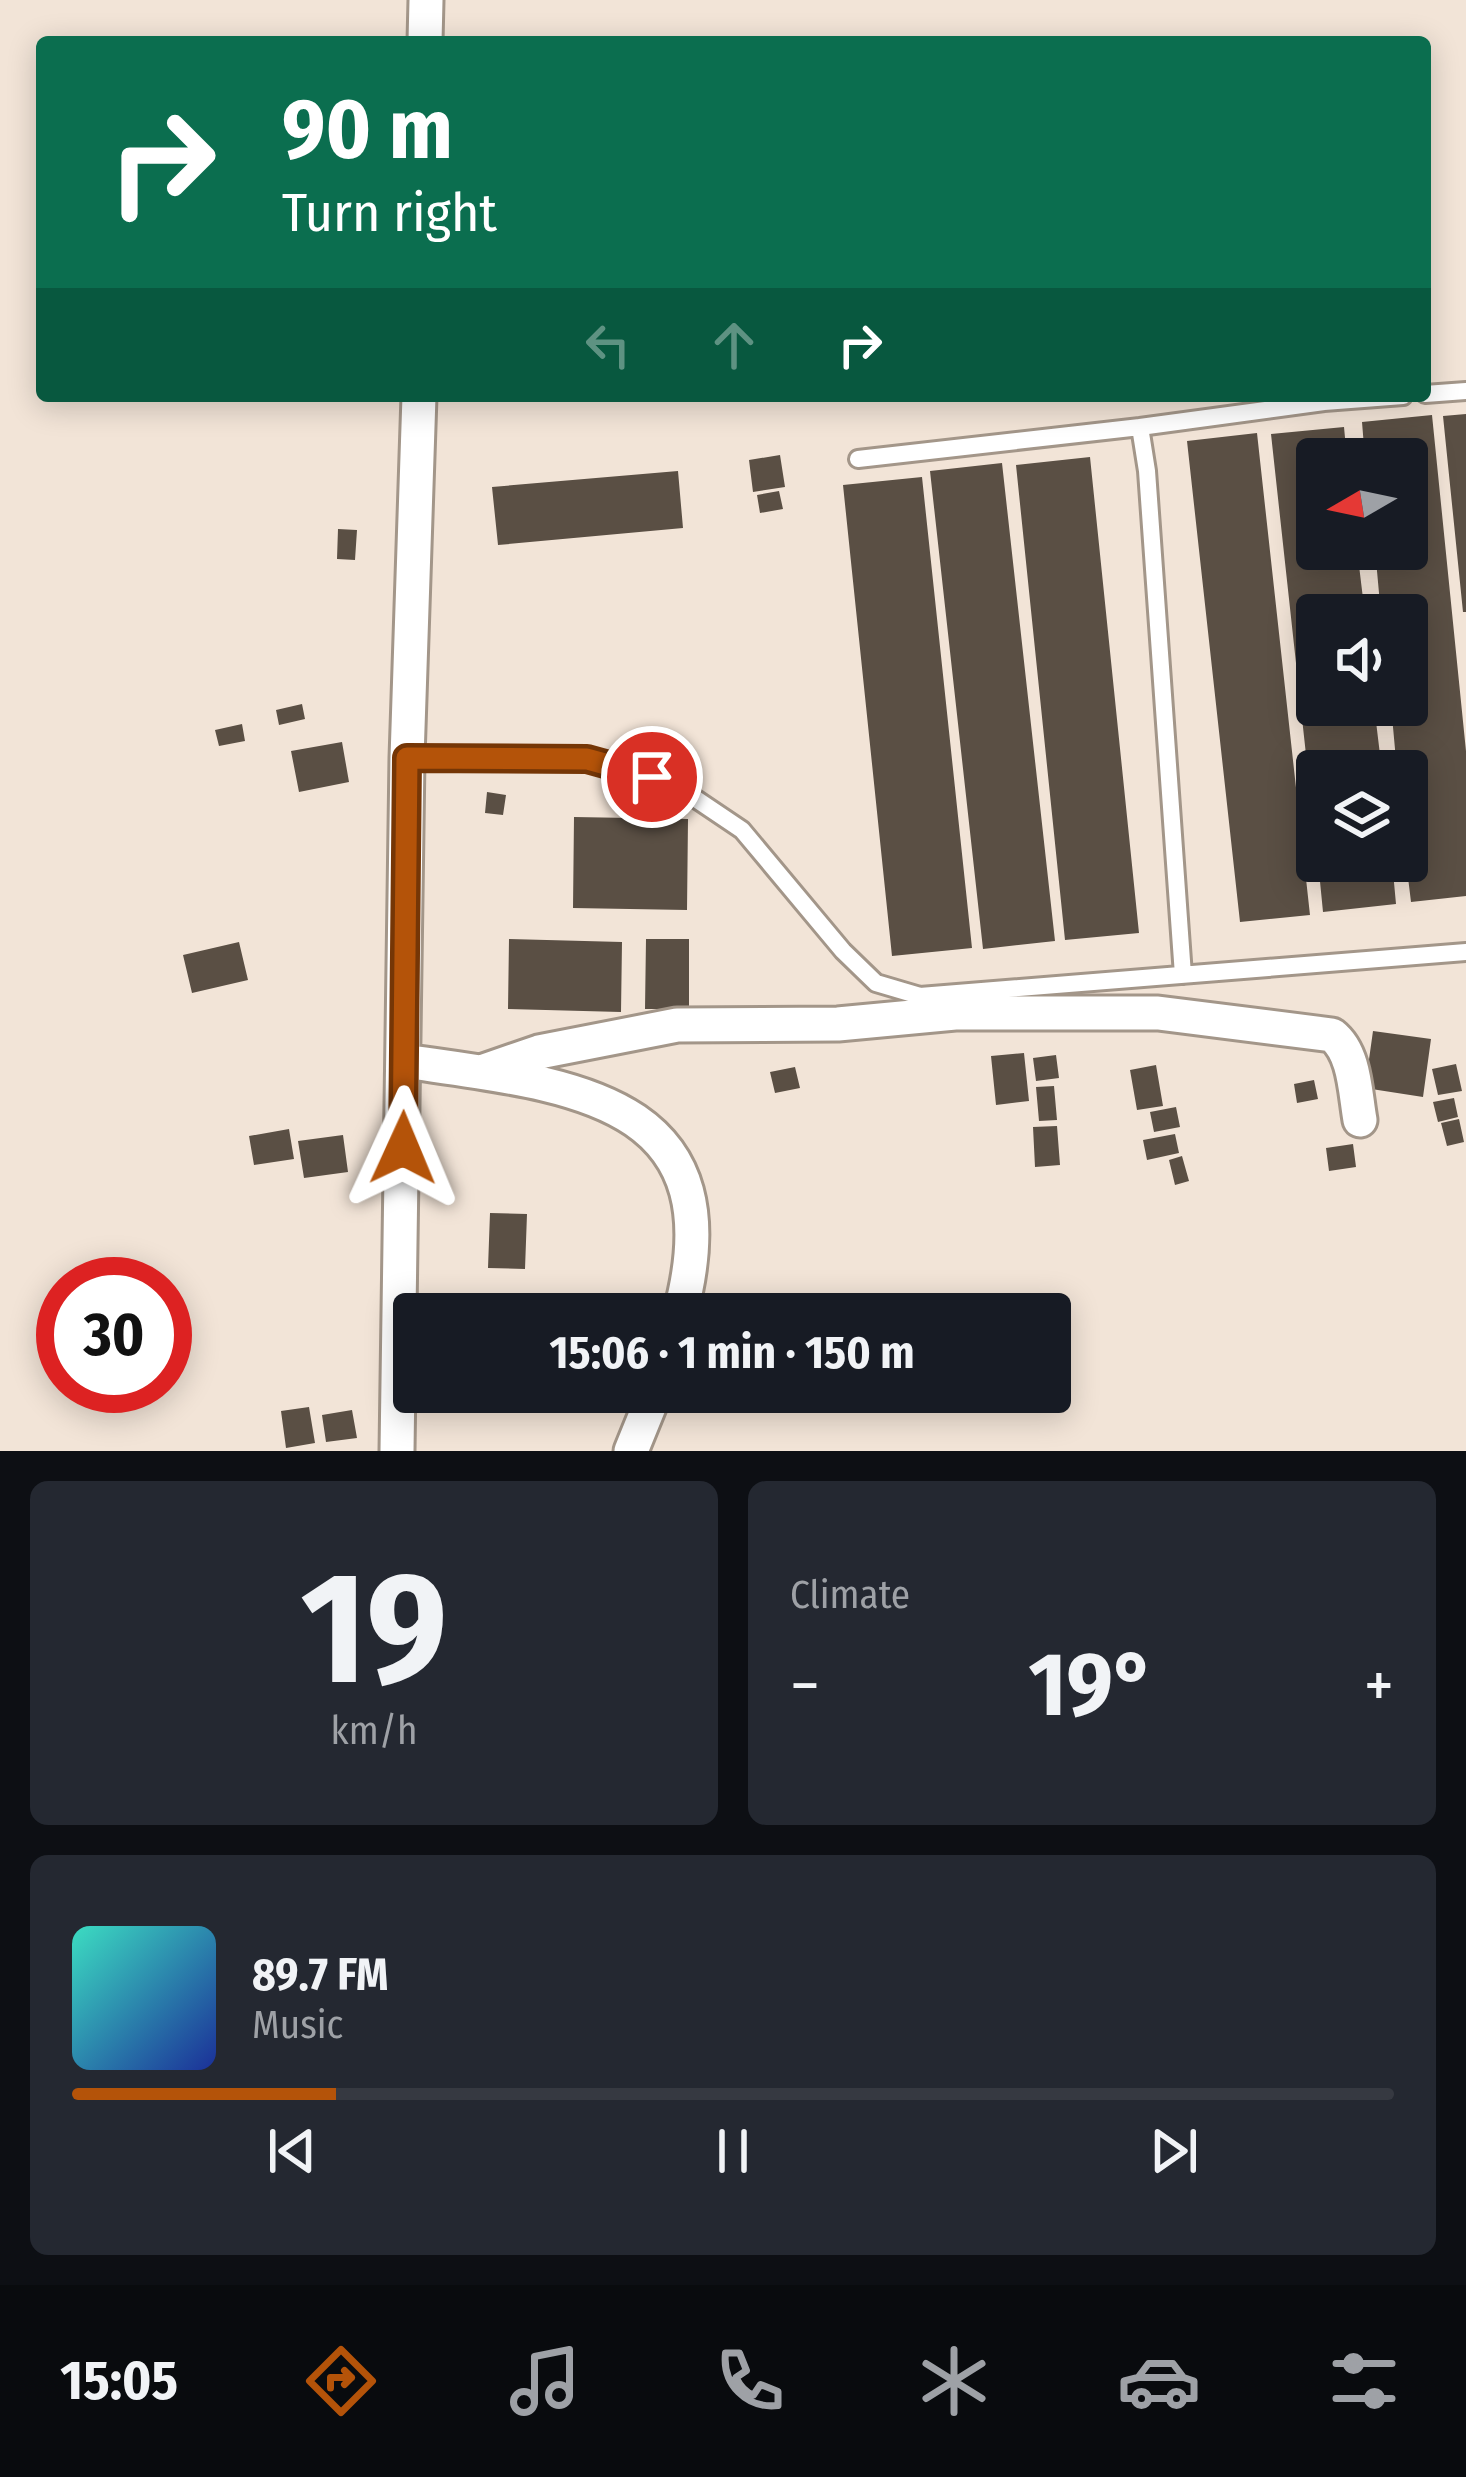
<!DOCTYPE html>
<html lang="en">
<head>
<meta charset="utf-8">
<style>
  :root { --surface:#171b24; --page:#242831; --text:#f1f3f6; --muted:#9ea1a6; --line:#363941; --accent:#b45309 }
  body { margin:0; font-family:"Fira Sans Condensed",sans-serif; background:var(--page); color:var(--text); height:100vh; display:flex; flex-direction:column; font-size:45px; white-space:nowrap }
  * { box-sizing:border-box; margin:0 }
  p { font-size:39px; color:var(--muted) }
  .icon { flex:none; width:66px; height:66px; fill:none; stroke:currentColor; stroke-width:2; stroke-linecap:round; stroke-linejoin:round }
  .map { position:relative; height:1451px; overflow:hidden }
  .sheet { display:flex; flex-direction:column; gap:30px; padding:30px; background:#0d0f14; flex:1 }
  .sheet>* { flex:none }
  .hud { position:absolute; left:36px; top:36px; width:1395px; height:366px; border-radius:12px; box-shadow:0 6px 30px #0003; background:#0b6e4f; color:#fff; overflow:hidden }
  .needle { width:78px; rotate:261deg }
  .controls { position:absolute; left:1296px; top:438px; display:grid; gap:24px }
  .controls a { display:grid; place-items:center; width:132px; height:132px; border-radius:12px; background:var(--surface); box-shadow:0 6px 30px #0003; font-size:60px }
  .speed { position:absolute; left:36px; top:1257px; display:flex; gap:24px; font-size:60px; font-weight:700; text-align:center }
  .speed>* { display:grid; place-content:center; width:156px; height:156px; border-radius:50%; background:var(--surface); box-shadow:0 6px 30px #0003; line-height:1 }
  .speed .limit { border:18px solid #d22; background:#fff; color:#111 }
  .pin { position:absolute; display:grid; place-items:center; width:102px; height:102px; color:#fff; margin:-51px; border:6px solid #fff; border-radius:50%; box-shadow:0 3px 12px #0007 }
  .me { position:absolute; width:132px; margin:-66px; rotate:1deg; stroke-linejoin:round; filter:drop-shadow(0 0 9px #0008) }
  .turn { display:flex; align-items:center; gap:42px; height:252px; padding:0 48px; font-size:54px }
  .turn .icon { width:156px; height:156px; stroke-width:2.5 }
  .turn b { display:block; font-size:84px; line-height:102px }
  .lanes { display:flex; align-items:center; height:114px; padding:0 48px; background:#0003; justify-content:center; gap:60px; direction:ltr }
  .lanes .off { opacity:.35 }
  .big { font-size:90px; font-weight:700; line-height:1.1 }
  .sheet .card { flex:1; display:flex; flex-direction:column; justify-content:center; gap:18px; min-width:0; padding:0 42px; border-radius:18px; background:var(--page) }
  .sheet .dial { align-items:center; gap:0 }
  .dial b { font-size:156px; line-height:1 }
  .song { display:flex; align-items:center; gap:36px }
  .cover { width:144px; height:144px; border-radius:18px; background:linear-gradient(135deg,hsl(170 70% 55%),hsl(230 70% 35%)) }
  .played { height:12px; border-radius:6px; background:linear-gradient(90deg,var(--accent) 20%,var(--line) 20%) }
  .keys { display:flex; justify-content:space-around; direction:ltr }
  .heat { display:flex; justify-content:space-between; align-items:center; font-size:66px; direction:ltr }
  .sheet .tiles { flex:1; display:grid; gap:30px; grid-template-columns:1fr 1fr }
  .card:last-child { grid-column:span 2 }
  .trip { position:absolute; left:393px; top:1293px; width:678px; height:120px; border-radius:12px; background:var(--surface); box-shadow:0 6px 30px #0003; font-weight:700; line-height:120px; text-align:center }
  .menu { display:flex; height:192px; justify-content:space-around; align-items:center; background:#090b0e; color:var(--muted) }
  .menu .icon { width:84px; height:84px }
  .menu .current { color:var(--accent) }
  .menu b { font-size:54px; color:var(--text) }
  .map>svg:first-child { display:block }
  .building { fill:#5a4f44 }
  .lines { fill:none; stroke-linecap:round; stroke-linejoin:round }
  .lane-casing { stroke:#a39689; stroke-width:22 }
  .street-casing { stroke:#a39689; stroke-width:39 }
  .lane { stroke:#fff; stroke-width:16 }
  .street { stroke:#fff; stroke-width:33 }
  .route-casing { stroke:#753606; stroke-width:30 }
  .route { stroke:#b45309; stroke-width:21 }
</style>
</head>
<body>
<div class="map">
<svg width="1466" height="1451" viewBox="0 0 1466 1451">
  <rect width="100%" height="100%" fill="#f2e4d7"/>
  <path class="building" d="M1466,414V612H1463L1443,416Z
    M1432,415L1466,751V896L1411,902L1406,861L1407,771H1397L1391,705H1407V615H1381L1375,549H1407V459H1365L1362,422Z
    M1344,427L1347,459H1317V549H1357L1365,615H1317V705H1374L1382,771H1317V828H1314L1271,434Z
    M1257,433L1310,915L1240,922L1187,441Z
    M780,455L785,487L753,492L749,460Z
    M1090,457L1139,933L1065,940L1016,465Z
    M1002,463L1055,941L983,949L930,471Z
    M678,471L683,528L498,545L492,487Z
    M922,477L972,948L892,956L843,485Z
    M779,491L783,509L760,513L757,495Z
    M338,529L357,530L355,560L337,559Z
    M302,704L305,719L279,725L276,710Z
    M242,724L245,741L219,746L215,730Z
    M342,742L349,782L299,792L291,751Z
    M487,792L506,795L503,815L485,813Z
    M574,817L688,819L687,910L573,908Z
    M1318,861H1392L1396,904L1323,912Z
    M509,939L622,942L621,1012L508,1009Z
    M646,939H689V1009H645Z
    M239,942L248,980L192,993L183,955Z
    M1373,1031L1431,1039L1423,1097L1365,1088Z
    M1024,1053L1029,1101L996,1105L991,1056Z
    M1056,1055L1059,1078L1036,1081L1033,1058Z
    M1456,1064L1462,1091L1438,1095L1432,1069Z
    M1156,1065L1163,1106L1137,1110L1130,1070Z
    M795,1067L800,1088L775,1093L770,1072Z
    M1314,1080L1318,1099L1297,1103L1294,1084Z
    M1054,1086L1057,1120L1039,1121L1036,1087Z
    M1454,1098L1458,1117L1438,1122L1433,1102Z
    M1176,1107L1180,1127L1154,1132L1150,1112Z
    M1459,1119L1464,1142L1447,1146L1441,1123Z
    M1057,1126L1060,1165L1035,1167L1033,1127Z
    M289,1129L294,1159L254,1165L249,1136Z
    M1175,1134L1179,1153L1147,1160L1143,1140Z
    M343,1135L348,1172L304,1178L298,1141Z
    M1353,1144L1356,1167L1329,1171L1326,1148Z
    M1182,1156L1189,1181L1175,1185L1169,1160Z
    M490,1213L527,1214L525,1269L488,1268Z
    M309,1407L315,1443L286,1448L281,1411Z
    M352,1410L357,1438L326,1442L322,1415Z"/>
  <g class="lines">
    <defs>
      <path id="lane" d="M1425,394L1466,391
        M858,459L1140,427
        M407,758L587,759L652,777L690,795L742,830L843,951L876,983L920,996L1466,952
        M1183,975L1147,471L1140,427L1324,402L1403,396"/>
      <path id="street" d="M425,42L426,0
        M404,1061C568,1085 739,1095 680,1314
        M481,1072L539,1052L677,1025L838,1024L955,1013H1158L1332,1035C1355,1053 1355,1092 1360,1120
        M397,1451L407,758L419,396
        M631,1451L655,1392"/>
    </defs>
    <use href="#lane" class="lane-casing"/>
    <use href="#street" class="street-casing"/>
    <use href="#lane" class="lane"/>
    <use href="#street" class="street"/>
  </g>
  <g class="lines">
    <defs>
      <path id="route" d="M403,1148L407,758L587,759L652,777"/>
    </defs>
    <use href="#route" class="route-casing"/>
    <use href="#route" class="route"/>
  </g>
</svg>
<div class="controls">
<a><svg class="needle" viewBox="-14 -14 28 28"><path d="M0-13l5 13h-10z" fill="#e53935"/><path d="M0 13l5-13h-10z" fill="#9ea1a6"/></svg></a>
<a><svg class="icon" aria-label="sound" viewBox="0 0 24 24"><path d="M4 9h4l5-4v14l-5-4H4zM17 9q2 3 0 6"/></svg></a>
<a><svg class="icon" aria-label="layers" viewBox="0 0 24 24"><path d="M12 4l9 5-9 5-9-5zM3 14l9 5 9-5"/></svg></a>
</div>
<div class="speed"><div class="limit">30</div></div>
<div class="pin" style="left:652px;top:777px;background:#d93025"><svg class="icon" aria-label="arrive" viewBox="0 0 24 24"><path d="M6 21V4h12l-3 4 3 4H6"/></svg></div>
<svg class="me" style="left:403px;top:1148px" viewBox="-20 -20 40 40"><path d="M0-17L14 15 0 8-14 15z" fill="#b45309" stroke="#fff" stroke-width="4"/></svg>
<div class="trip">15:06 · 1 min · 150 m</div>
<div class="hud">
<div class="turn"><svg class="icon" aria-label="right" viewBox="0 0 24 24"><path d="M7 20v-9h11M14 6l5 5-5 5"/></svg><div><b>90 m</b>Turn right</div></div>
<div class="lanes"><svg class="icon off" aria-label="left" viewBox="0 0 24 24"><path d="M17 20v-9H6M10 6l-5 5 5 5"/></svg><svg class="icon off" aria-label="ahead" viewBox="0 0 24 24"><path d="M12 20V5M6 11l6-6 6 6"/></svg><svg class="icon" aria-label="right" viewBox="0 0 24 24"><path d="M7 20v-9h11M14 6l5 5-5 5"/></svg></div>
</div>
</div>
<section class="sheet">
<div class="tiles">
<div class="card dial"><b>19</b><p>km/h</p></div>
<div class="card"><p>Climate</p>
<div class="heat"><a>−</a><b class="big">19°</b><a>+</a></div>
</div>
<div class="card">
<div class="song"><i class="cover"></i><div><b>89.7 FM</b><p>Music</p></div></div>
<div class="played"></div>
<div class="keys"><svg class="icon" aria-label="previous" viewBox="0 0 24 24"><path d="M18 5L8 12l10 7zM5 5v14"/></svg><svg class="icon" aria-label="pause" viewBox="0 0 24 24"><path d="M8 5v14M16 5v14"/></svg><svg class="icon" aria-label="next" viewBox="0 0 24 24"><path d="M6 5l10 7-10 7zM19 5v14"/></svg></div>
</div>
</div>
</section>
<nav class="menu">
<b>15:05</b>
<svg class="icon current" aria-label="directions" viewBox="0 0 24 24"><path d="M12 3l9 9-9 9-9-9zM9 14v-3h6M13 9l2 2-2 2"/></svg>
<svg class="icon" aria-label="music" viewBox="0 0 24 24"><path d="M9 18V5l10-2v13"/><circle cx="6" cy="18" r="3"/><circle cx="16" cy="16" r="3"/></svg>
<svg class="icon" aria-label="phone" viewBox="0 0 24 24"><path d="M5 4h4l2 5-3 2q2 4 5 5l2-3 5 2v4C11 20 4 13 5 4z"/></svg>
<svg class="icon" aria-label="climate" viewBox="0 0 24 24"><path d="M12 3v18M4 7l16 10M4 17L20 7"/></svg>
<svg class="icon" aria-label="car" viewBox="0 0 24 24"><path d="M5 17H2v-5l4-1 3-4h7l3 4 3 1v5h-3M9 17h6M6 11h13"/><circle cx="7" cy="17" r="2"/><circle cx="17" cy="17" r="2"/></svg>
<svg class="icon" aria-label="filters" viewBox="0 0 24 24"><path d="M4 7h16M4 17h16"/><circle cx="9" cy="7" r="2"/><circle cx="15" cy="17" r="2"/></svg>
</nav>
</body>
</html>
